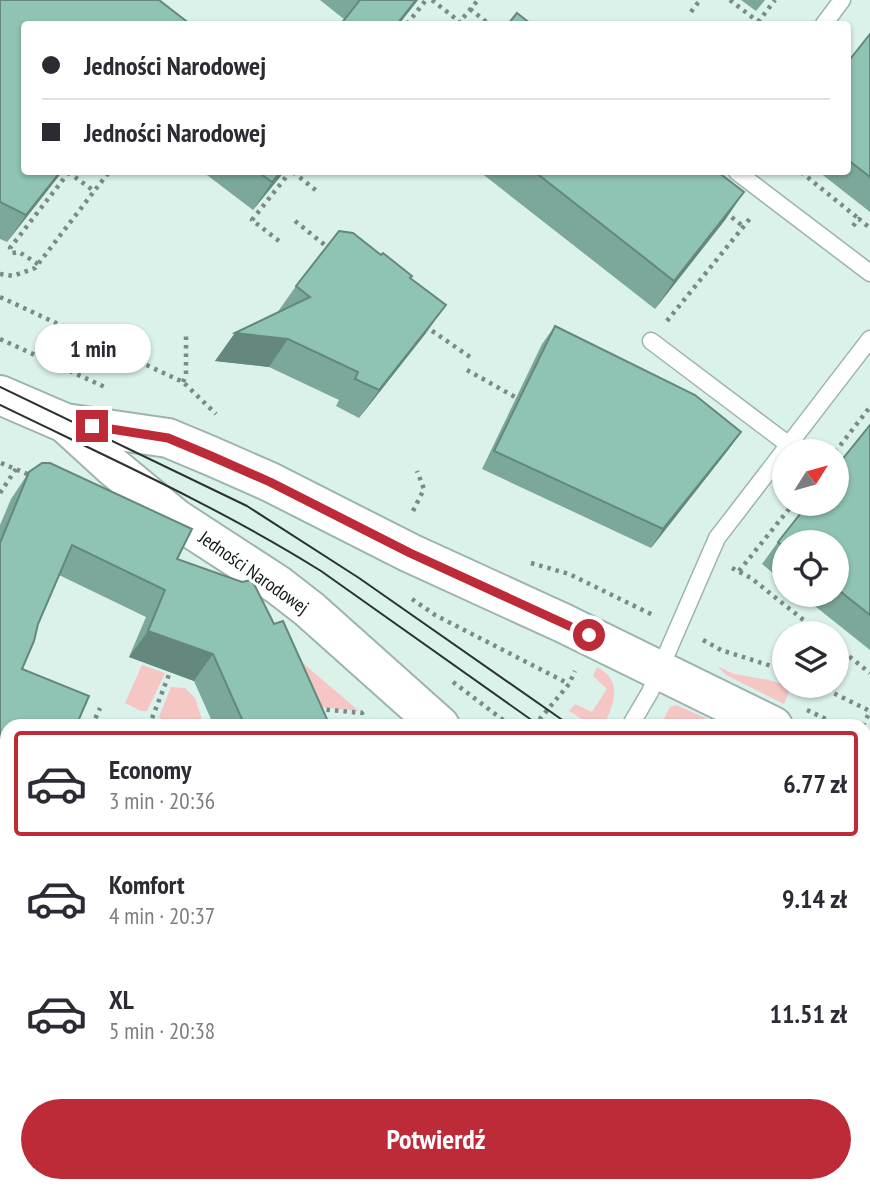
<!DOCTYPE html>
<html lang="pl">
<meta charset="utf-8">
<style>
:root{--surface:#fff;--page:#f2f2f3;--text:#2b2b33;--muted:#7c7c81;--line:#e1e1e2;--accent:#bc2b37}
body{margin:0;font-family:"PT Sans Narrow",sans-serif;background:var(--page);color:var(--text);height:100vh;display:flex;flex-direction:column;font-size:26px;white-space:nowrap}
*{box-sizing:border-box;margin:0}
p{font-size:23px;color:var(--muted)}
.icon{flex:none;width:38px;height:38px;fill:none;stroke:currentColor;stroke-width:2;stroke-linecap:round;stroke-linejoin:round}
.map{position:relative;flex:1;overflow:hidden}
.panel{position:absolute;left:0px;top:719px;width:872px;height:474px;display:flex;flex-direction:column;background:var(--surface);border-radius:21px 21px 0 0;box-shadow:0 2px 5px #0004}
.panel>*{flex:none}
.hud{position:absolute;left:21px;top:21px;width:830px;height:154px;border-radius:7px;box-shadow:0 2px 5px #0004;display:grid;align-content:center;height:154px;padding:0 21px;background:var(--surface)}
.needle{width:46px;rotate:53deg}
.controls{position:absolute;left:772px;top:439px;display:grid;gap:14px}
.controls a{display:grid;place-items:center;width:77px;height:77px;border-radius:50%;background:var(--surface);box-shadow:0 2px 5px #0004;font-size:35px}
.end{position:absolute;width:32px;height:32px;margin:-16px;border:9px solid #bc2b37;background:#fff;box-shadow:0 0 0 4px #fff}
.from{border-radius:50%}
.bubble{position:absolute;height:49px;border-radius:24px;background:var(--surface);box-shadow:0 2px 5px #0004;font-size:23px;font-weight:800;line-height:49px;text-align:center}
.hud b{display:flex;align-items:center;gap:24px;height:66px;font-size:26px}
.hud b+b{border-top:2px solid var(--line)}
.hud i{width:18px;height:18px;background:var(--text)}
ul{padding:12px 0 0;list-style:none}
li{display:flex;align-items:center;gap:21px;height:105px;margin:0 14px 10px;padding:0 7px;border:4px solid transparent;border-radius:7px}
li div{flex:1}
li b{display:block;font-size:26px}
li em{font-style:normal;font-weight:800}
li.active{border-color:var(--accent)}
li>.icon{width:63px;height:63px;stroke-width:1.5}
.action{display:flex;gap:14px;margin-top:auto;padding:14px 21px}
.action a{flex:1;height:80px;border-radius:42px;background:var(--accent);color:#fff;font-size:28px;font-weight:800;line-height:80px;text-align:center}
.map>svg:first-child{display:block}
</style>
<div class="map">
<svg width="870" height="1192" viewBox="0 0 870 1192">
<rect width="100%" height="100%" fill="#daf2ea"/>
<!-- green -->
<g fill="#f5c6c4">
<polygon points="298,659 359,711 319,707"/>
<polygon points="142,665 165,673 147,711 141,711 125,703"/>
<polygon points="717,666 734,674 769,680 791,687 784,704 726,675"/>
<path d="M597 667C624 681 614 705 603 726H593L569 711 575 704 592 712 607 689 593 676Z"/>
<polygon points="171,687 185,688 195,698 204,726 168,726 159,717"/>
<polygon points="676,705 717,723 723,726 660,726 670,707"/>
<polygon points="230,1186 547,1186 547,1187 546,1192 217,1192"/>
</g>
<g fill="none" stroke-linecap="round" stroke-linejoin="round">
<defs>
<g id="service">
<polyline points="824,24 842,0"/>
<polyline points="737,172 870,273"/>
<polyline points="651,341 789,445"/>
<polyline points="630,726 650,692 717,538 870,339"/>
</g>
<polyline id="minor" points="696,1192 697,1186"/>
<g id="tertiary">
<polyline points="0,395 65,423 168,438 211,456 270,482 410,553 563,623 773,726"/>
<polyline points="65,423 112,466 175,518 278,585 309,609 440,726"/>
<polyline points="864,775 870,778"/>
</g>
<g id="secondary">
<polyline points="864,803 870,805"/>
<polyline points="864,980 870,982"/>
<polyline points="0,1170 7,1161"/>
<polyline points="40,1192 50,1186"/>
</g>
</defs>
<!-- service casing -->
<use href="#service" stroke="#9db4ac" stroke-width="19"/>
<!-- minor casing -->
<use href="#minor" stroke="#9db4ac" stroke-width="35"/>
<!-- tertiary casing -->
<use href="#tertiary" stroke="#9db4ac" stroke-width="42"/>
<!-- secondary casing -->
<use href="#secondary" stroke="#9db4ac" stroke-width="42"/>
<!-- path -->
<g stroke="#7a8a85" stroke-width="4.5" stroke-dasharray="3.5 5" stroke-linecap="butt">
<polyline points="432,0 460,22"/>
<polyline points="730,0 761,24"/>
<polyline points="470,9 489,24"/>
<polyline points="691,12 700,0"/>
<polyline points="758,22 775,0"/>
<polyline points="407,24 426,0"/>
<polyline points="458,24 478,0"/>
<polyline points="68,172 94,191"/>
<polyline points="293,172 318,192"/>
<polyline points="801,172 859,219"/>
<polyline points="725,212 744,227"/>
<polyline points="295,221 331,250"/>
<polyline points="853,226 859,219 870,228"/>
<polyline points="279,241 252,220 290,172"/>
<polyline points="38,264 19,252 12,253 10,248 69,172"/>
<polyline points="0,274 13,276 35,268 109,172"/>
<polyline points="0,297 183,382 216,414"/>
<polyline points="667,321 752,216"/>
<polyline points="425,326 473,359"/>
<polyline points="0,339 107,388"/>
<polyline points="56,366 73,331"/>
<polyline points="467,370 515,397"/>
<polyline points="183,382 186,375 186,334"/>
<polyline points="835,452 870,407"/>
<polyline points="1,463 32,476"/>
<polyline points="0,493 16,469"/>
<polyline points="413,511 424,489 417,471"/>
<polyline points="531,563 569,574 655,616"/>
<polyline points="732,568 751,578 821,634"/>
<polyline points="739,571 793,504"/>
<polyline points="412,599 435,615 569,684"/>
<polyline points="703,640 721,650 784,670"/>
<polyline points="836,646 870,673"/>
<polyline points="453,682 511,726"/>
<polyline points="819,686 870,711"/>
<polyline points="318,709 362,713 367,709"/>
<polyline points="807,710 841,726"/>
<polyline points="92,726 100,708"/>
<polyline points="149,726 170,672"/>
<polyline points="534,726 569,684 575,671"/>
<polyline points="863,726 870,711"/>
<polyline points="0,994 7,998"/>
<polyline points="864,1075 870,1076"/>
<polyline points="0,1103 7,1100"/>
<polyline points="186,1192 196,1186"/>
<polyline points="434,1192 438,1186"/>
</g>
<!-- service -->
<use href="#service" stroke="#fff" stroke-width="16"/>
<!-- minor -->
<use href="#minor" stroke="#fff" stroke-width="32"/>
<!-- tertiary -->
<use href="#tertiary" stroke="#fff" stroke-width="38"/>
<!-- secondary -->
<use href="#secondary" stroke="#fff" stroke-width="38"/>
<!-- tram -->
<g stroke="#2a3331" stroke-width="2">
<polyline points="0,387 247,506 359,578 571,726"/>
<path d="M0 405C109 458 219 507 321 571L540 726"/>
<polyline points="864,899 870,902"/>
<polyline points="864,935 870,938"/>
</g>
</g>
<!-- wall -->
<g fill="#7ba89a">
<polygon points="0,0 24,24 62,172 7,242 0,239"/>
<polygon points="320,0 418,0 399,24 341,24 345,20"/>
<polygon points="741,0 765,0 756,11"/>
<polygon points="870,34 870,212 819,172 847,172 847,63"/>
<polygon points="203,172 284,172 253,210"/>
<polygon points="480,172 718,172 744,192 725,220 655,309"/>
<polygon points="381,255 410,278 426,333 359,418 336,406 339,400 269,367 215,361 235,333 277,313 296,286"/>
<polygon points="555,326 741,432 728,450 651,548 482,469 542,344"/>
<polygon points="870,425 870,650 801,595 836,595 836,542 784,542 784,582 762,564 778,542"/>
<polygon points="29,472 177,559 274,624 327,719 323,726 214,726 194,681 129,657 146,617 59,575 38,624 22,669 7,726 7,963 0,963 0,525 11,499"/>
<polygon points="617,1186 673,1187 672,1192 613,1192"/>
</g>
<!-- shaded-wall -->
<g fill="#64887d">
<polygon points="416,0 418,0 399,24 397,24"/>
<polygon points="60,172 62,172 7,242 26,215"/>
<polygon points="281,172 284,172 253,210 272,182"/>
<polygon points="744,192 725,220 655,309 674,281"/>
<polygon points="446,305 426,333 359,418 379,390"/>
<polygon points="235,333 288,339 269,367 215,361"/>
<polygon points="741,432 728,450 651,548 663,529"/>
<polygon points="148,631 213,654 194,681 129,657"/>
<rect x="0" y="937" width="7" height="26"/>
</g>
<!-- building -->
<g fill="#8fc3b3" stroke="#64887d" stroke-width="2">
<polygon points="0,0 159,0 190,24 24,24 24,172 60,172 26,215 0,202"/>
<polygon points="360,0 416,0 397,24 341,24"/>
<polygon points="517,13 531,24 508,24"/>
<polygon points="870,34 870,177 847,159 847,63"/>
<polygon points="258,172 281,172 272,182"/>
<polygon points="535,172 718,172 744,192 674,281"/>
<polygon points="339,231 353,233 381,255 383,253 412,276 410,278 446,305 379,390 355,379 358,372 288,339 235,333 310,297 296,286"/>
<polygon points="555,326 695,395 741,432 663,529 494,451"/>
<polygon points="870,425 870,615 836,588 836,542 784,542 784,547 778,542 808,504 836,504 836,467"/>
<polygon points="42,463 50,463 192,529 177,559 242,582 252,580 274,624 283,621 327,719 319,724 320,726 245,726 213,654 148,631 165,590 72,545 38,624 34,641 22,669 89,696 76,726 7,726 7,937 0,937 0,543 29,472"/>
<polygon points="620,1186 671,1186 673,1187 672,1192 619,1192"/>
</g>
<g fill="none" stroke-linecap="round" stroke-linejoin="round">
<!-- route -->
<polyline stroke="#bc2b37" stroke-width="9" points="92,426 168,438 211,456 270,482 410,553 589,635"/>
</g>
<g text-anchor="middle" stroke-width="6" stroke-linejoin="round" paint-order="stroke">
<!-- street labels -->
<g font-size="19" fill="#121a18" stroke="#fff">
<text transform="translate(254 572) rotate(35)" y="7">Jedności Narodowej</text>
</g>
</g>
</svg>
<div class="controls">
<a><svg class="needle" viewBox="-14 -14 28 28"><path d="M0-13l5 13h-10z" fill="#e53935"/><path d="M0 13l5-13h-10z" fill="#7c7c81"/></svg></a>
<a><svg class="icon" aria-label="locate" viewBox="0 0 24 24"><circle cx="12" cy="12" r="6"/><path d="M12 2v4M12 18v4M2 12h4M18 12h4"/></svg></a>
<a><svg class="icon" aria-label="layers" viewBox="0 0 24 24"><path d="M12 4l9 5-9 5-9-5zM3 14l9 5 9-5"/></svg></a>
</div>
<i class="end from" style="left:589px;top:635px"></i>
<i class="end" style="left:92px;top:426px"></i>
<div class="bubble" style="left:35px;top:324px;width:116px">1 min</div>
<div class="hud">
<b><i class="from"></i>Jedności Narodowej</b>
<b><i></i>Jedności Narodowej</b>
</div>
<section class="panel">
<ul>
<li class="active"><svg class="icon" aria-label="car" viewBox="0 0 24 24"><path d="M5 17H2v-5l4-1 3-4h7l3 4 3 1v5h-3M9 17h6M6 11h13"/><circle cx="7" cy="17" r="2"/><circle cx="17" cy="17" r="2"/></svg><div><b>Economy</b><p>3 min · 20:36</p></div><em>6.77 zł</em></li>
<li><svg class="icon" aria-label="car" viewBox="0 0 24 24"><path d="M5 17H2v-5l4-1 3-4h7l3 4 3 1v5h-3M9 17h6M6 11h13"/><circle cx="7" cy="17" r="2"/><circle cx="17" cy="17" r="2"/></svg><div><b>Komfort</b><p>4 min · 20:37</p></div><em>9.14 zł</em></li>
<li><svg class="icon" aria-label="car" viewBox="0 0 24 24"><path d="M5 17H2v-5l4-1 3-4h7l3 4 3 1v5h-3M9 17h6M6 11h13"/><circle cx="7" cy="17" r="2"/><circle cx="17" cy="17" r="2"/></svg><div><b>XL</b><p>5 min · 20:38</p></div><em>11.51 zł</em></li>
</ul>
<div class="action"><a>Potwierdź</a></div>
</section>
</div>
